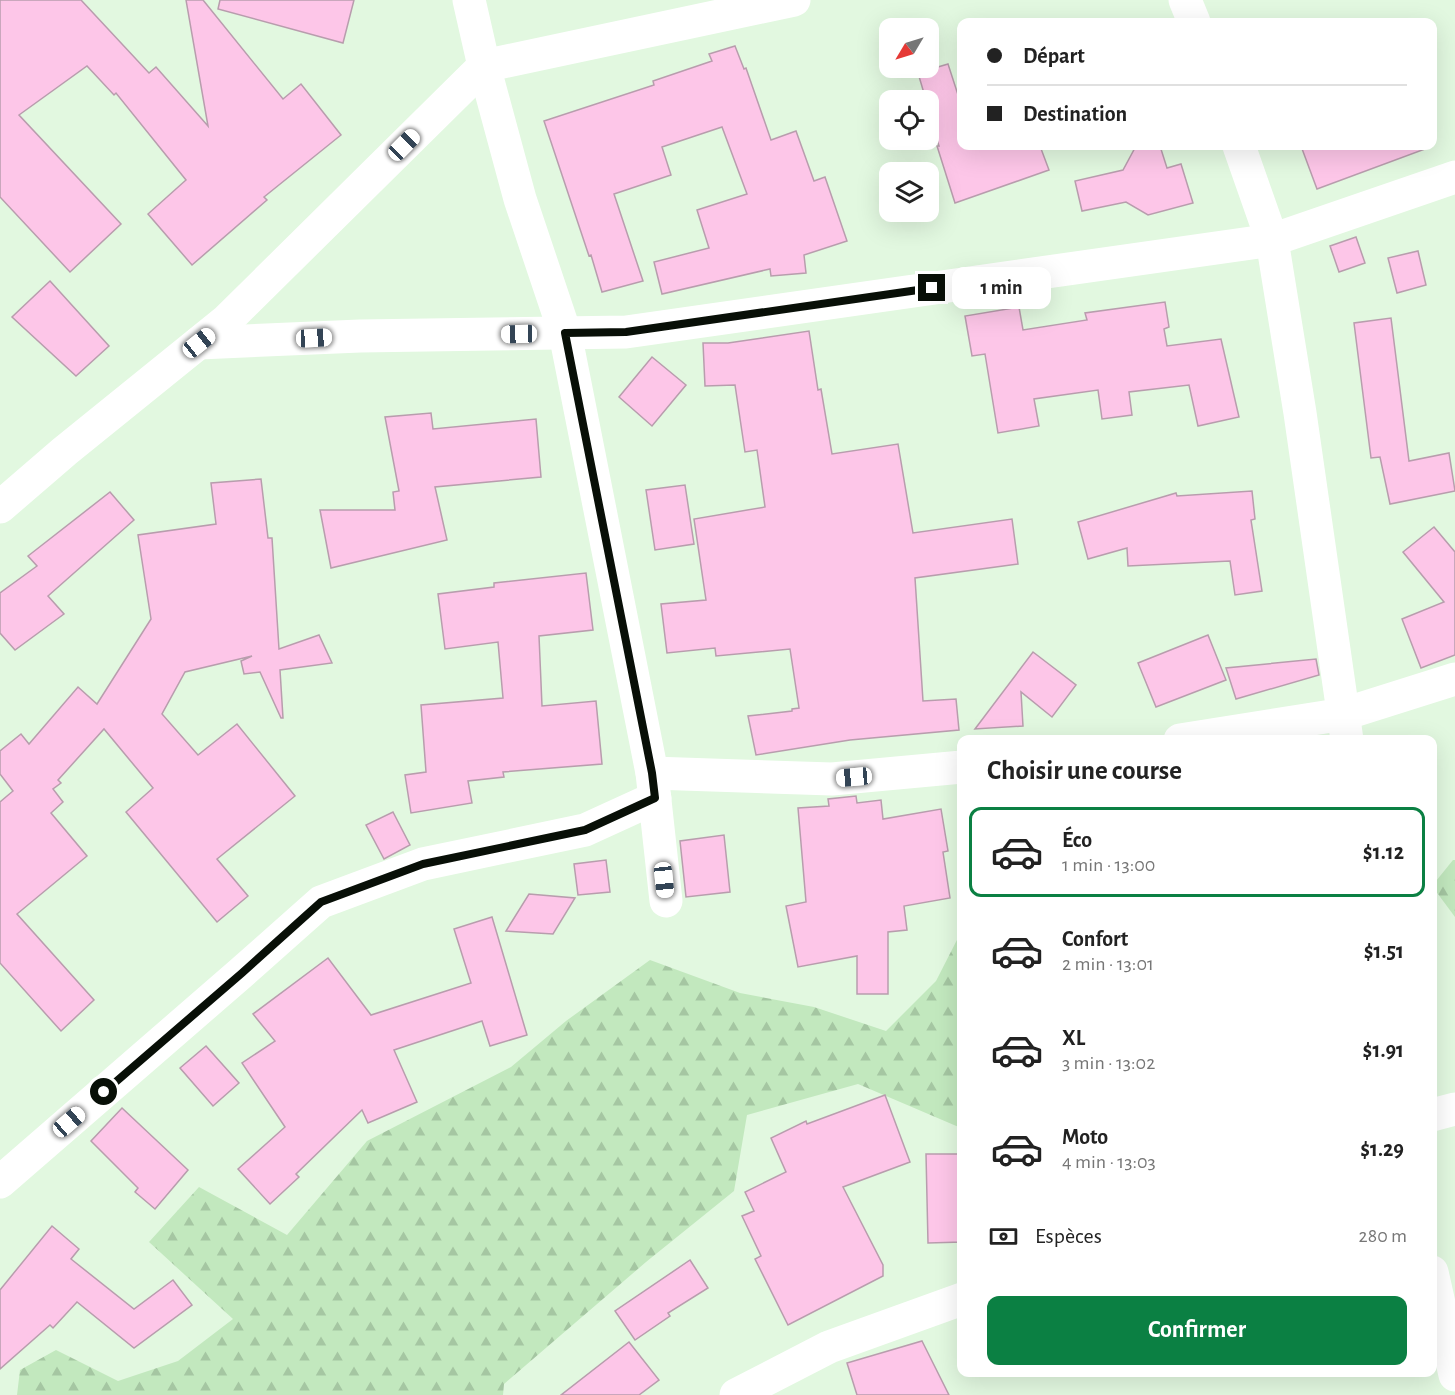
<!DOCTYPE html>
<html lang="fr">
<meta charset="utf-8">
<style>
:root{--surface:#fff;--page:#f6f6f6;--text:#222;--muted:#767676;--line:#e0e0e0;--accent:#0b8043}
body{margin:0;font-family:"Alegreya Sans",sans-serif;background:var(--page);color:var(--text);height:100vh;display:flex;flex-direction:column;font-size:22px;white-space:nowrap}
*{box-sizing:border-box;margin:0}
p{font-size:20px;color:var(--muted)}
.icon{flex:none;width:33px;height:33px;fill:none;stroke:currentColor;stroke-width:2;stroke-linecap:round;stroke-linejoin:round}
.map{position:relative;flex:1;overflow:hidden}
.sheet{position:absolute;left:957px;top:735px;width:480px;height:642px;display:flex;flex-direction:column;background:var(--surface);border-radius:12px;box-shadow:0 6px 24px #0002}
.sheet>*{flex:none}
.top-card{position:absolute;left:957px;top:18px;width:480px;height:132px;border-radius:12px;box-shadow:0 6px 24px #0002;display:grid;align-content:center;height:132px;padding:0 30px;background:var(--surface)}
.needle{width:39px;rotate:232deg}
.controls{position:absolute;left:879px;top:18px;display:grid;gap:12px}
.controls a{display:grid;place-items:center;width:60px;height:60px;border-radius:12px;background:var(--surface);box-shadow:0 6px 24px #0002;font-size:30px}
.end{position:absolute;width:27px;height:27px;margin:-14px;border:8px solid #080f07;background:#fff;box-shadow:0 0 0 3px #fff}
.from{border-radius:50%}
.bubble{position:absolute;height:42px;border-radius:12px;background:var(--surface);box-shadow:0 6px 24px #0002;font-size:20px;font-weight:700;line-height:42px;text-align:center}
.car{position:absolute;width:18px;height:36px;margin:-18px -9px;border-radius:8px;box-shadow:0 0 4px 2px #0007;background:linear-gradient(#fff 24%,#345 0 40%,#fff 0 76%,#345 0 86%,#fff 0)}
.top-card b{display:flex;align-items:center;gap:21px;height:57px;font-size:22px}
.top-card b+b{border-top:2px solid var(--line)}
.top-card i{width:15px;height:15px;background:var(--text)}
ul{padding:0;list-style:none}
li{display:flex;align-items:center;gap:18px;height:90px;margin:0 12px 9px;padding:0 18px;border:3px solid transparent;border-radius:12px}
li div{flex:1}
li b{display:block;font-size:22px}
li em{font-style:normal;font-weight:700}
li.on{border-color:var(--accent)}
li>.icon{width:54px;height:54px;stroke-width:1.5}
h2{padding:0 30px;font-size:27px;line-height:72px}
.pay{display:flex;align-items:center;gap:15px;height:66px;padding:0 30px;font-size:22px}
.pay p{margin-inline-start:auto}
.primary-button{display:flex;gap:12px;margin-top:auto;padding:12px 30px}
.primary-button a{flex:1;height:69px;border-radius:12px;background:var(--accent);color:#fff;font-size:24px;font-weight:700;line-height:69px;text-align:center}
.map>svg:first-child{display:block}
</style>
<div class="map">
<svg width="1455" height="1395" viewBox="0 0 1455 1395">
<defs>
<pattern id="forest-firs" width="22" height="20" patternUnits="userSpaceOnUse" patternTransform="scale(1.5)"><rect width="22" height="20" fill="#c2e8be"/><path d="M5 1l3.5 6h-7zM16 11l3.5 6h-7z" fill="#a5c6a2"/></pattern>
</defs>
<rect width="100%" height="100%" fill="#e2f8e0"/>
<!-- forest -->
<g fill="url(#forest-firs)">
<polygon points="1453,860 1455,860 1455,917 1432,886"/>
<polygon points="961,932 961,1128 858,1084 747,1115 734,1191 646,1262 504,1384 503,1395 17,1395 20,1370 56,1350 118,1381 178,1361 233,1319 149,1242 199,1187 287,1235 367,1141 511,1067 566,1021 650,960 740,993 814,1007 886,1031 936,981"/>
</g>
<!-- building -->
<g fill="#fdc6e8" stroke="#b89dad" stroke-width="1.5">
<polygon points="0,0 81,0 149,73 156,67 208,126 186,0 203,0 283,99 301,84 341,135 264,197 267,200 192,265 148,214 186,180 116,93 114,95 87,66 19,115 121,224 70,272 0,197"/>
<polygon points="220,0 354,0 343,43 218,9"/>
<polygon points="735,46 744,69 746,68 771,140 796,131 814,181 825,177 847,241 804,255 806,273 771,276 770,269 662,294 654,262 709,248 697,210 747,194 722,127 662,147 671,175 614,194 643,281 602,292 591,255 589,256 544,121 654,85 653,81 712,61 709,54"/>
<polygon points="948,64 962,107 962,146 1040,146 1049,170 955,203 937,146 939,146 928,111 928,100 926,100 918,73"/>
<polygon points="1136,146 1160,146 1167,168 1181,164 1193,203 1148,215 1126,202 1082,211 1075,181 1123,170"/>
<polygon points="1301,146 1425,146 1425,149 1317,189"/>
<polygon points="1356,237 1365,263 1339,272 1330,246"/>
<polygon points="1418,251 1426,285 1397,293 1388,258"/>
<polygon points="50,281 109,346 76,376 12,317"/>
<polygon points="1165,302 1169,327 1164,329 1167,346 1221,339 1239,417 1198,426 1189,385 1129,392 1132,415 1102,419 1098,390 1034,399 1039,426 998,433 985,354 972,356 965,316 1019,307 1023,330 1087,320 1085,313"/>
<polygon points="1391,318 1409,461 1449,453 1455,491 1390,504 1380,457 1371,458 1354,323"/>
<polygon points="809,331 818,390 821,389 832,454 898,444 913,533 1012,519 1018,564 915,578 923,701 956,699 959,730 850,740 756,755 748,716 792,711 792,709 799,708 790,649 716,656 715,648 667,653 661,604 706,600 694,519 765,507 757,450 745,452 735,385 705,386 703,343 728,343"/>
<polygon points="652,357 686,385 652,426 619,397"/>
<polygon points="431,413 433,429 536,419 541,477 435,487 447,540 331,568 320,510 395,510 393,492 399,491 385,417"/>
<polygon points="261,479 268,538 272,538 279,649 319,635 332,663 280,670 283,718 281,718 260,672 244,674 241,661 252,656 185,672 162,714 198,755 237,724 295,796 217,859 248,896 217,922 126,812 153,788 104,729 58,780 61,783 53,789 63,802 51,813 87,856 17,914 94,1000 61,1031 0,963 0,802 13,791 0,774 0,751 21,734 29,744 78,687 97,704 151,619 138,535 216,524 211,483"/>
<polygon points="685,485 694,544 655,550 646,490"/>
<polygon points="1252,491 1255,519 1251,520 1262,591 1235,595 1230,561 1128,566 1127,548 1088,559 1078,522 1176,493 1177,496"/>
<polygon points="110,492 134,520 48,596 64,614 15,650 0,633 0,593 37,566 28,556"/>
<polygon points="1434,527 1455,552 1455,655 1421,668 1402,619 1444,602 1403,552"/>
<polygon points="586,573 593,630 539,636 542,706 596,701 602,764 503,772 504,777 468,781 472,803 411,813 405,775 426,772 421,705 503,698 498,642 445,649 438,594 494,587 494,583"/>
<polygon points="1208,635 1226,680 1156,707 1138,663"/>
<polygon points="1033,652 1076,685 1052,717 1021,692 1023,726 975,729"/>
<polygon points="1316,659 1319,675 1236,699 1226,668"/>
<polygon points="856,796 857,803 881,800 883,819 941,809 948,851 943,852 950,898 904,906 907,930 888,932 888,994 857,994 857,956 798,967 786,906 806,902 798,808 829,806 828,799"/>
<polygon points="393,812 410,845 384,859 366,825"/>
<polygon points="724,835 730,892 686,897 680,841"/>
<polygon points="606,860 610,892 578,895 574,864"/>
<polygon points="529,894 575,898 553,934 506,931"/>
<polygon points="492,917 527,1035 490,1046 482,1021 394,1050 417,1102 368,1123 362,1110 296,1174 299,1177 270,1204 238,1169 285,1127 242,1063 275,1041 253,1014 328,958 371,1015 471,983 454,929"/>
<polygon points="206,1046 239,1083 213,1106 180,1068"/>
<polygon points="885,1095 910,1162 843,1187 883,1265 883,1276 788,1325 755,1259 761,1256 742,1216 754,1211 745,1192 786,1172 771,1138 806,1121 807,1124"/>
<polygon points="122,1108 188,1170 155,1209 135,1192 138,1188 91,1141"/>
<polygon points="926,1154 962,1154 962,1242 928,1243"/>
<polygon points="52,1226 79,1249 71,1259 134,1309 173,1280 192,1305 134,1348 77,1302 53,1328 50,1325 0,1369 0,1290"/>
<polygon points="690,1260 708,1288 668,1313 670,1316 635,1340 615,1311"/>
<polygon points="922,1341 949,1395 857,1395 847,1363"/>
<polygon points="629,1342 659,1380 639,1395 561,1395"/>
</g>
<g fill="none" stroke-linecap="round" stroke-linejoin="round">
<!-- minor -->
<g stroke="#fff" stroke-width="33">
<polyline points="469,0 484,66 520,199 565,333 652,773 666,901"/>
<polyline points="199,343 360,336 626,332 1272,240 1455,177"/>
<polyline points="0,507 65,451 227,320 484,66 794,0"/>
<polyline points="1180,740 1344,714 1455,679"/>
<polyline points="652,773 832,779 962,767"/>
<polyline points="1432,1115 1455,1109"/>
<polyline points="0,1182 241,973 321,902 423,864 585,830 655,798"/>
<polyline points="736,1395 829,1347 962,1299"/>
</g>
<!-- tertiary -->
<g stroke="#fff" stroke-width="33">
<polyline points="1185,0 1194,22"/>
<polyline points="1239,146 1272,240 1300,413 1347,740"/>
<polyline points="1432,1272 1455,1375"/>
</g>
</g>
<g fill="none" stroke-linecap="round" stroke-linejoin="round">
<!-- route -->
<polyline stroke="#080f07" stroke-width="8" points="104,1092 242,973 321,902 423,864 585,830 655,798 652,773 565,333 626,332 932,288"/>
</g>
</svg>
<div class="controls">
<a><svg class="needle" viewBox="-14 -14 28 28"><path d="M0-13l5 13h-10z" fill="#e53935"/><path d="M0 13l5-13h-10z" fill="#767676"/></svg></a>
<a><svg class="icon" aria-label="locate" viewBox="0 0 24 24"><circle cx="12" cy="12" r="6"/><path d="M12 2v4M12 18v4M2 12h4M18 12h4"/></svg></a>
<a><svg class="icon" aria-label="layers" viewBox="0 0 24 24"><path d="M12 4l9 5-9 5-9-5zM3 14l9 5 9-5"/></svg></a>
</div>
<i class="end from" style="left:104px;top:1092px"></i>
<i class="end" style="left:932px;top:288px"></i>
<div class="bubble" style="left:952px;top:267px;width:99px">1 min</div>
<i class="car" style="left:404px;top:145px;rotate:45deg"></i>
<i class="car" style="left:519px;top:334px;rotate:269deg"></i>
<i class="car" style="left:314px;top:338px;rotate:87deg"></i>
<i class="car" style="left:199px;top:343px;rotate:51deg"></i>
<i class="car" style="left:854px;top:777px;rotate:265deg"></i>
<i class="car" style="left:664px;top:880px;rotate:174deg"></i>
<i class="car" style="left:69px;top:1122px;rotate:49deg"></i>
<div class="top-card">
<b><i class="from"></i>Départ</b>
<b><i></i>Destination</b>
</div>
<section class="sheet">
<h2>Choisir une course</h2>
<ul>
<li class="on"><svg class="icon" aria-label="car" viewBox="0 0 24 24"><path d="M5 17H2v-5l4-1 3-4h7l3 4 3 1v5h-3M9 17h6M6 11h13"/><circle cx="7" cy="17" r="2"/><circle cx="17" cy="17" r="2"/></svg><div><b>Éco</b><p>1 min · 13:00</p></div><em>$1.12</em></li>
<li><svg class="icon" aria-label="car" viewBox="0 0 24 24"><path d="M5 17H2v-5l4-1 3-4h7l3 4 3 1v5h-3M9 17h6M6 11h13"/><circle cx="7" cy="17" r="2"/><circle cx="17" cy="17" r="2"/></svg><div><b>Confort</b><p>2 min · 13:01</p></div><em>$1.51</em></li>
<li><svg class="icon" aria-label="car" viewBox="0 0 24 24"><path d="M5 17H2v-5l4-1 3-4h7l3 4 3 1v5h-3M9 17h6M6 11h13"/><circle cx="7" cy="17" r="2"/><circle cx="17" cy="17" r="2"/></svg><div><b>XL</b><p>3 min · 13:02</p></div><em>$1.91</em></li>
<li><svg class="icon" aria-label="car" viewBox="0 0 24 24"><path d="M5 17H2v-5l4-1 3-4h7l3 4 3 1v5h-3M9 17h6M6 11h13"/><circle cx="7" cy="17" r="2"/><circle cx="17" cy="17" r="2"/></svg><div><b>Moto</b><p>4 min · 13:03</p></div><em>$1.29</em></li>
</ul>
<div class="pay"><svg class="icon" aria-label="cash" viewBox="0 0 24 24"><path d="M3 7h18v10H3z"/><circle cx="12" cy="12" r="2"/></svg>Espèces<p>280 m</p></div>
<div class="primary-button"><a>Confirmer</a></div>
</section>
</div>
